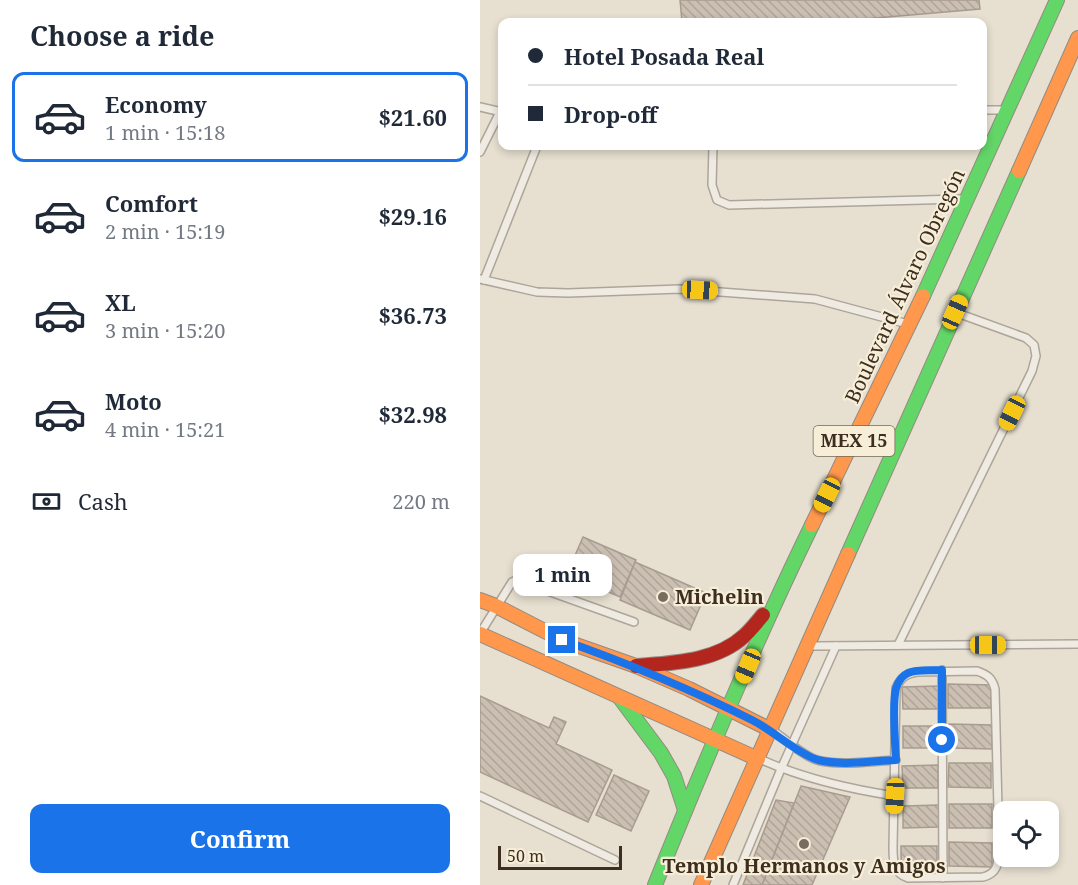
<!DOCTYPE html>
<meta charset="utf-8">
<style>
:root{--surface:#fff;--page:#f2f2f3;--text:#1f2937;--muted:#747a83;--line:#e0e1e3;--accent:#1a73e8}
body{margin:0;font-family:"Noto Serif",serif;background:var(--page);color:var(--text);height:100vh;display:flex;flex-direction:column;font-size:22px;white-space:nowrap}
*{box-sizing:border-box;margin:0}
p{font-size:20px;color:var(--muted)}
.icon{flex:none;width:33px;height:33px;fill:none;stroke:currentColor;stroke-width:2;stroke-linecap:round;stroke-linejoin:round}
.map{position:relative;flex:1;overflow:hidden}
.sheet{display:flex;flex-direction:column;background:var(--surface);width:480px}
.sheet>*{flex:none}
.guide{position:absolute;left:18px;top:18px;width:489px;height:132px;border-radius:12px;box-shadow:0 3px 9px #0003;display:grid;align-content:center;height:132px;padding:0 30px;background:var(--surface)}
.tools{position:absolute;left:513px;top:801px;display:grid;gap:12px}
.tools a{display:grid;place-items:center;width:66px;height:66px;border-radius:12px;background:var(--surface);box-shadow:0 3px 9px #0003;font-size:30px}
.scale{position:absolute;left:18px;bottom:15px;width:124px;box-sizing:border-box;padding-left:6px;border:3px solid #3d2e20;border-top:0;font-size:16px;line-height:21px;white-space:nowrap;color:#3d2e20;-webkit-text-stroke:4px #f7eed8;paint-order:stroke}
.end{position:absolute;width:27px;height:27px;margin:-14px;border:8px solid #1a73e8;background:#fff;box-shadow:0 0 0 3px #fff}
.from{border-radius:50%}
.bubble{position:absolute;height:42px;border-radius:12px;background:var(--surface);box-shadow:0 3px 9px #0003;font-size:20px;font-weight:700;line-height:42px;text-align:center}
.car{position:absolute;width:18px;height:36px;margin:-18px -9px;border-radius:8px;box-shadow:0 0 4px 2px #0007;background:linear-gradient(#f5c518 24%,#345 0 40%,#f5c518 0 76%,#345 0 86%,#f5c518 0)}
.guide b{display:flex;align-items:center;gap:21px;height:57px;font-size:22px}
.guide b+b{border-top:2px solid var(--line)}
.guide i{width:15px;height:15px;background:var(--text)}
ul{padding:0;list-style:none}
li{display:flex;align-items:center;gap:18px;height:90px;margin:0 12px 9px;padding:0 18px;border:3px solid transparent;border-radius:12px}
li div{flex:1}
li b{display:block;font-size:22px}
li em{font-style:normal;font-weight:700}
li.selected{border-color:var(--accent)}
li>.icon{width:54px;height:54px;stroke-width:1.5}
h2{padding:0 30px;font-size:27px;line-height:72px}
.pay{display:flex;align-items:center;gap:15px;height:66px;padding:0 30px;font-size:22px}
.pay p{margin-inline-start:auto}
.primary-button{display:flex;gap:12px;margin-top:auto;padding:12px 30px}
.primary-button a{flex:1;height:69px;border-radius:12px;background:var(--accent);color:#fff;font-size:24px;font-weight:700;line-height:69px;text-align:center}
main{display:flex;flex:1;min-height:0}
.map>svg:first-child{display:block}
</style>
<main>
<section class="sheet">
<h2>Choose a ride</h2>
<ul>
<li class="selected"><svg class="icon" aria-label="car" viewBox="0 0 24 24"><path d="M5 17H2v-5l4-1 3-4h7l3 4 3 1v5h-3M9 17h6M6 11h13"/><circle cx="7" cy="17" r="2"/><circle cx="17" cy="17" r="2"/></svg><div><b>Economy</b><p>1 min · 15:18</p></div><em>$21.60</em></li>
<li><svg class="icon" aria-label="car" viewBox="0 0 24 24"><path d="M5 17H2v-5l4-1 3-4h7l3 4 3 1v5h-3M9 17h6M6 11h13"/><circle cx="7" cy="17" r="2"/><circle cx="17" cy="17" r="2"/></svg><div><b>Comfort</b><p>2 min · 15:19</p></div><em>$29.16</em></li>
<li><svg class="icon" aria-label="car" viewBox="0 0 24 24"><path d="M5 17H2v-5l4-1 3-4h7l3 4 3 1v5h-3M9 17h6M6 11h13"/><circle cx="7" cy="17" r="2"/><circle cx="17" cy="17" r="2"/></svg><div><b>XL</b><p>3 min · 15:20</p></div><em>$36.73</em></li>
<li><svg class="icon" aria-label="car" viewBox="0 0 24 24"><path d="M5 17H2v-5l4-1 3-4h7l3 4 3 1v5h-3M9 17h6M6 11h13"/><circle cx="7" cy="17" r="2"/><circle cx="17" cy="17" r="2"/></svg><div><b>Moto</b><p>4 min · 15:21</p></div><em>$32.98</em></li>
</ul>
<div class="pay"><svg class="icon" aria-label="cash" viewBox="0 0 24 24"><path d="M3 7h18v10H3z"/><circle cx="12" cy="12" r="2"/></svg>Cash<p>220 m</p></div>
<div class="primary-button"><a>Confirm</a></div>
</section>
<div class="map">
<svg width="598" height="885" viewBox="0 0 598 885">
<defs>
<pattern id="building-back-hatch" width="6" height="6" patternUnits="userSpaceOnUse" patternTransform="scale(1.5)"><rect width="6" height="6" fill="#cbbfb2"/><path d="M-1 5l2 2M0 0l6 6M5-1l2 2" fill="none" stroke="#afa499"/></pattern>
</defs>
<rect width="100%" height="100%" fill="#e7e0d1"/>
<!-- building -->
<g fill="url(#building-back-hatch)" stroke="#a89c90" stroke-width="1.5">
<polygon points="200,0 499,0 500,9 349,22 202,22"/>
<polygon points="103,537 156,560 140,597 87,574"/>
<polygon points="155,562 226,593 210,630 140,600"/>
<polygon points="468,684 511,685 511,708 468,708"/>
<polygon points="458,686 458,709 423,709 422,687"/>
<polygon points="0,696 69,728 74,717 86,722 76,744 132,770 108,822 0,772"/>
<polygon points="469,724 512,725 512,749 469,748"/>
<rect x="423" y="726" width="36" height="22"/>
<polygon points="469,763 511,763 511,788 468,787"/>
<polygon points="458,765 458,788 423,788 422,766"/>
<polygon points="134,775 169,791 151,831 116,815"/>
<polygon points="321,786 370,797 332,885 282,885"/>
<polygon points="296,800 314,803 282,885 263,885"/>
<rect x="469" y="804" width="43" height="24"/>
<polygon points="459,805 459,827 423,828 423,806"/>
<polygon points="469,842 512,843 512,867 469,866"/>
<rect x="421" y="846" width="36" height="22"/>
</g>
<g fill="none" stroke-linecap="round" stroke-linejoin="round">
<defs>
<g id="lane">
<polyline points="0,107 22,112"/>
<polyline points="502,110 521,110"/>
<polyline points="233,146 232,185 237,200 249,205 481,199"/>
<polyline points="0,152 20,112"/>
<polyline points="0,279 57,292 88,293 200,289 335,299 424,323"/>
<polyline points="4,280 57,146"/>
<polyline points="1,632 32,582 37,580 154,622"/>
<polyline points="418,645 552,371 556,356 554,345 546,338 480,314"/>
<polyline points="334,646 598,644"/>
<polyline points="462,670 463,878"/>
<path d="M497 671C508 675 512 678 515 689L519 849C518 864 518 873 503 877L428 878C413 873 413 861 413 847L416 688C421 677 426 674 437 672Z"/>
<path d="M295 732C307 741 320 753 334 759 356 767 393 761 416 760"/>
<path d="M282 760C325 779 369 789 415 796"/>
<polyline points="0,796 135,860"/>
<polyline points="253,885 301,769 356,646"/>
</g>
<g id="fast">
<polyline points="443,296 577,0"/>
<polyline points="368,554 539,171"/>
<polyline points="140,698 181,753 194,776 205,810"/>
<path d="M175 885C224 763 275 642 332 525"/>
</g>
<g id="slow">
<polyline points="539,171 598,38"/>
<polyline points="332,525 443,296"/>
<polyline points="0,600 16,606 82,640 156,666 209,689 289,729"/>
<polyline points="0,634 278,759"/>
<polyline points="221,885 368,554"/>
</g>
<path id="jam" d="M156 666C192 663 236 662 264 636 271 630 277 622 283 615"/>
</defs>
<!-- lane casing -->
<use href="#lane" stroke="#ada599" stroke-width="10"/>
<!-- fast casing -->
<use href="#fast" stroke="#928b80" stroke-width="16"/>
<!-- slow casing -->
<use href="#slow" stroke="#928b80" stroke-width="16"/>
<!-- jam casing -->
<use href="#jam" stroke="#928b80" stroke-width="16"/>
<!-- lane -->
<use href="#lane" stroke="#efebe3" stroke-width="7"/>
<!-- fast -->
<use href="#fast" stroke="#63d668" stroke-width="14"/>
<!-- slow -->
<use href="#slow" stroke="#ff974d" stroke-width="14"/>
<!-- jam -->
<use href="#jam" stroke="#b3261e" stroke-width="14"/>
</g>
<g fill="none" stroke-linecap="round" stroke-linejoin="round">
<!-- route -->
<path stroke="#1a73e8" stroke-width="8" d="M82 640C147 663 210 689 272 720 292 730 320 755 338 760 362 766 391 761 416 760 415 742 412 704 416 688 418 682 422 676 428 673 438 669 451 671 462 670V740"/>
</g>
<!-- markers -->
<g fill="#786c5e" stroke="#f7eed8" stroke-width="2">
<circle cx="183" cy="597" r="6"/>
<circle cx="324" cy="844" r="6"/>
</g>
<g text-anchor="middle" stroke-width="4.5" stroke-linejoin="round" paint-order="stroke">
<!-- shield labels -->
<rect fill="#f7eed8" stroke="#756857" stroke-width="1.5" x="333.5" y="426" width="81" height="30" rx="4.5"/>
<g font-size="18" font-weight="bold" fill="#3d2e20">
<text x="374" y="447">MEX 15</text>
</g>
<!-- street labels -->
<g font-size="20" fill="#3d2e20" stroke="#f7eed8">
<text transform="translate(425 286) rotate(-65)" y="7">Boulevard Álvaro Obregón</text>
</g>
<!-- poi labels -->
<g font-size="20" font-weight="bold" fill="#3d2e20" stroke="#f7eed8" text-anchor="start">
<text x="195" y="604">Michelin</text>
<text x="324" y="873" text-anchor="middle">Templo Hermanos y Amigos</text>
</g>
</g>
</svg>
<div class="tools">
<a><svg class="icon" aria-label="locate" viewBox="0 0 24 24"><circle cx="12" cy="12" r="6"/><path d="M12 2v4M12 18v4M2 12h4M18 12h4"/></svg></a>
</div>
<div class="scale">50 m</div>
<i class="end from" style="left:462px;top:740px"></i>
<i class="end" style="left:82px;top:640px"></i>
<div class="bubble" style="left:33px;top:554px;width:99px">1 min</div>
<i class="car" style="left:220px;top:290px;rotate:93deg"></i>
<i class="car" style="left:475px;top:312px;rotate:24deg"></i>
<i class="car" style="left:532px;top:413px;rotate:206deg"></i>
<i class="car" style="left:347px;top:495px;rotate:206deg"></i>
<i class="car" style="left:508px;top:645px;rotate:90deg"></i>
<i class="car" style="left:268px;top:666px;rotate:203deg"></i>
<i class="car" style="left:415px;top:796px;rotate:183deg"></i>
<div class="guide">
<b><i class="from"></i>Hotel Posada Real</b>
<b><i></i>Drop-off</b>
</div>
</div>
</main>
